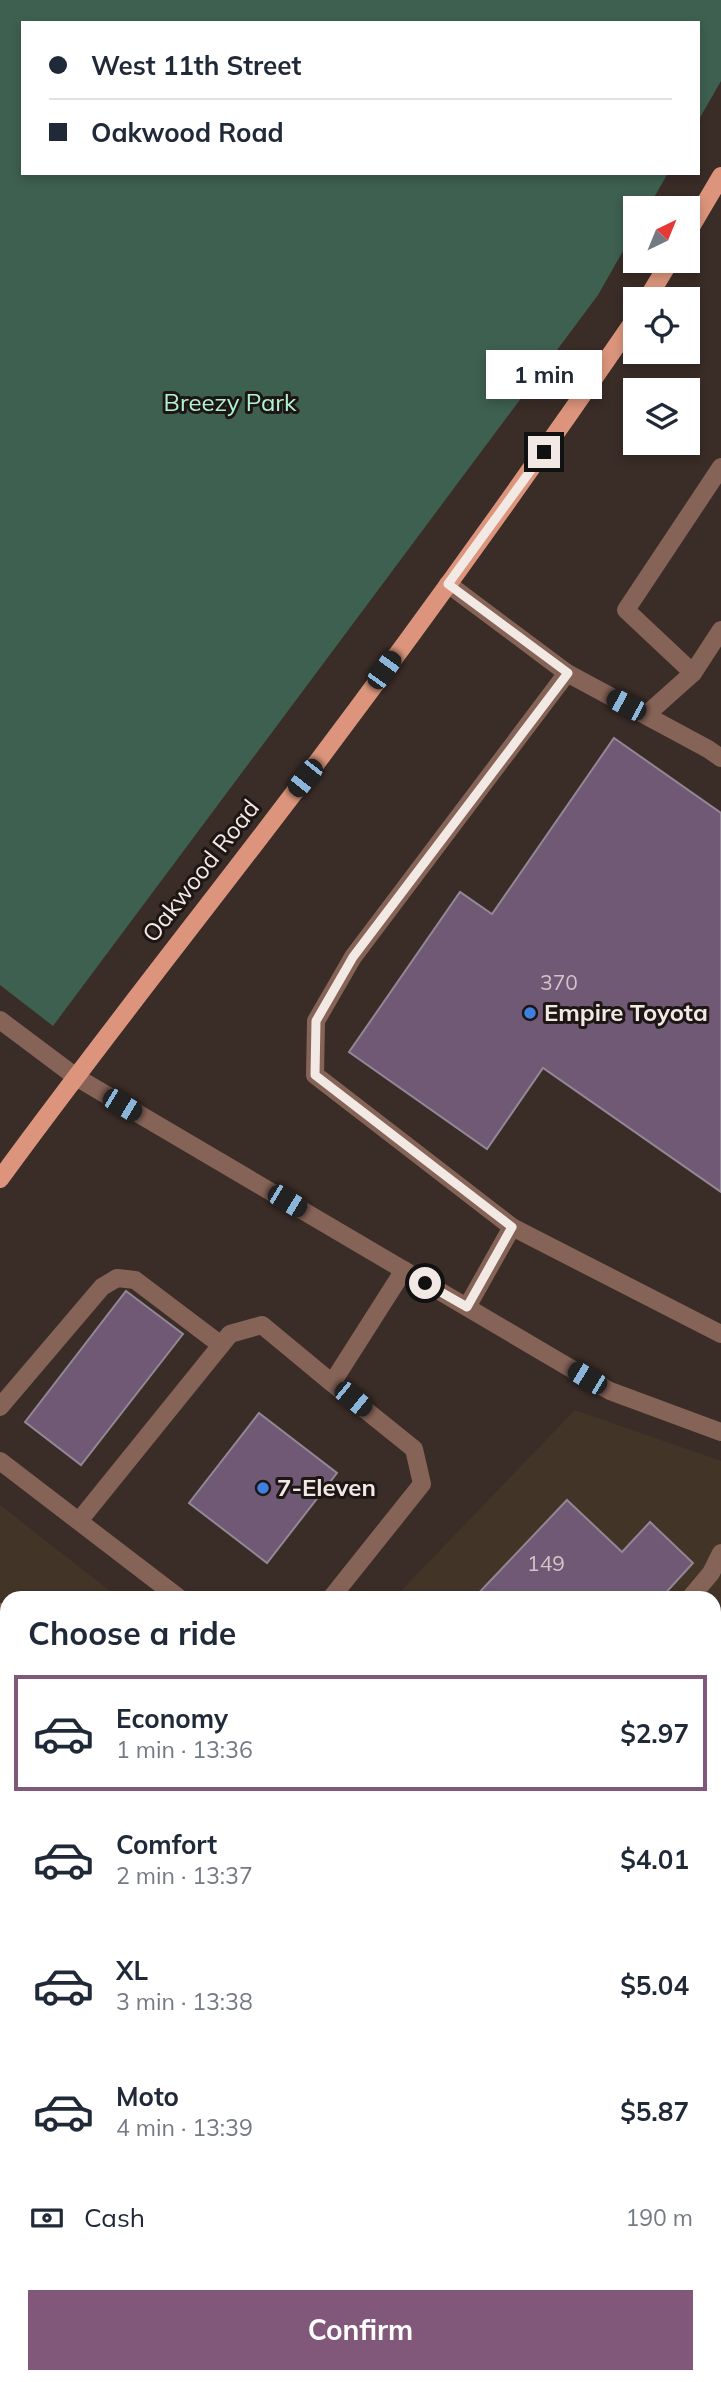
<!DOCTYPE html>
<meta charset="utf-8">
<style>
:root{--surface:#fff;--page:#f2f2f3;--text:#1f2937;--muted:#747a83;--line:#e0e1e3;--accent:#81577a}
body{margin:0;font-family:Mulish,sans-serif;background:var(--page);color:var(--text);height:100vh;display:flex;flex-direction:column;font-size:26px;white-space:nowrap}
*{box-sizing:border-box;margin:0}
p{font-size:23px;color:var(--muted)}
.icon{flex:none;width:38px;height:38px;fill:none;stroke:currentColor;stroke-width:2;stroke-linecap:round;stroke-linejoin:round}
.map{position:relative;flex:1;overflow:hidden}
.panel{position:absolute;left:0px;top:1591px;width:721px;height:793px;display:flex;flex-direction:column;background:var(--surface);border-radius:21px 21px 0 0;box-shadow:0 4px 10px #0003}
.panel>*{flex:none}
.top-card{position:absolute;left:21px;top:21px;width:679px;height:154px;border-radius:0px;box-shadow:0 4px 10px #0003;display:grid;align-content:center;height:154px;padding:0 28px;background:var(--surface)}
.needle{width:46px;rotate:43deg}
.tools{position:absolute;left:623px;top:196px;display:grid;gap:14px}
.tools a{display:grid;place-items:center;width:77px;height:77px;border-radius:0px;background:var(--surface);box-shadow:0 4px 10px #0003;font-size:35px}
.end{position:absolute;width:32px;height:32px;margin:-16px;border:9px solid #f2e9e5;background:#111;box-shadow:0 0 0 4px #111}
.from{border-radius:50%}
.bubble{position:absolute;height:49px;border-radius:0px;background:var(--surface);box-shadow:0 4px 10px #0003;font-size:23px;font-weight:700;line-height:49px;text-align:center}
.car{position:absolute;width:21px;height:42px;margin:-21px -10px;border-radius:9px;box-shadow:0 0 5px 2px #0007;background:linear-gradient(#222 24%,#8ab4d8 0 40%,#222 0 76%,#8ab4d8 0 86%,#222 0)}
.top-card b{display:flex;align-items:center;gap:24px;height:66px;font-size:26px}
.top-card b+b{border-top:2px solid var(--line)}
.top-card i{width:18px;height:18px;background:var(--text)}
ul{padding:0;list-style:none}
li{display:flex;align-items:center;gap:21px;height:116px;margin:0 14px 10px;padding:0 14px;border:4px solid transparent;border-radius:0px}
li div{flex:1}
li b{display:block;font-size:26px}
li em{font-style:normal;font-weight:700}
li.active{border-color:var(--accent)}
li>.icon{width:63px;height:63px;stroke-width:1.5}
h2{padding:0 28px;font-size:32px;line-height:84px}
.pay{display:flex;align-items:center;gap:18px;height:77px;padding:0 28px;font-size:26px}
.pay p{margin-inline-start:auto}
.button{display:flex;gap:14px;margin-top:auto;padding:14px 28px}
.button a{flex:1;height:80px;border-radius:0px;background:var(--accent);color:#fff;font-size:28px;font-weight:700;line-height:80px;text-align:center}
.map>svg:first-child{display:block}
</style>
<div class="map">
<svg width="721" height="2382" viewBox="0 0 721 2382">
<rect width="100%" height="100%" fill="#3a2c27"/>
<!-- industrial -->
<polygon fill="#423527" points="575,1410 721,1461 721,2382 0,2382 0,1505 119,1598 7,1598 7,2376 714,2376 714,1598 394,1598"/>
<!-- green -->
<polygon fill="#3e6050" points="0,0 721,0 721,81 698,121 698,23 23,23 23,173 668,173 648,208 635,208 635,230 598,295 53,1026 0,985"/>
<!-- building -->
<g fill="#705974" stroke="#928795" stroke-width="2">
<polygon points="614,738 721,813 721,1192 543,1068 487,1149 349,1052 460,892 492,914"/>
<polygon points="126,1291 183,1334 81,1465 25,1422"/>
<polygon points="259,1413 337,1473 267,1563 189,1503"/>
<polygon points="567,1500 622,1552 650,1522 693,1563 661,1598 474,1598"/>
</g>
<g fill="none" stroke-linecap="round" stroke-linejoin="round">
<!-- minor -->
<g stroke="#866357" stroke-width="18">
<polyline points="448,584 567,673"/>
<polyline points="693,673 626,610 721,467"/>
<polyline points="646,715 693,673 721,630"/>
<polyline points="0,1020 76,1077 587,1378 610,1391 721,1432"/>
<polyline points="512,1227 721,1334"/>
<polyline points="467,1307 512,1227 315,1075 316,1021 353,957 567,673 708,749 721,758"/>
<polyline points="0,1407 102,1287 117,1278 135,1280 221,1345"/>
<polyline points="0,1461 179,1598"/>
<polyline points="79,1521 230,1334 262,1325 332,1383"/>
<polyline points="331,1598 422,1484 414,1449 332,1383 404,1270"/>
<polyline points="690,1598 711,1573 721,1553"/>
<polyline points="0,1612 7,1617"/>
<polyline points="714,1734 721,1735"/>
<polyline points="714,1862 721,1862"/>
<polyline points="689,2376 697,2382"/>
<polyline points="463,2382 466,2376"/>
</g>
<!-- major -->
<g stroke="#dc957c" stroke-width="18">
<polyline points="688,232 721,176"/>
<polyline points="647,299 670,261"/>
<path d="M0 1179C99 1043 204 912 306 777 419 627 529 474 635 319"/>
</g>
<defs>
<g id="rail">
<polyline points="714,2230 721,2230"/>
<polyline points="0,2247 7,2247"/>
<polyline points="714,2257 721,2257"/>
<polyline points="0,2274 7,2274"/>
</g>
</defs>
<!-- rail casing -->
<use href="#rail" stroke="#beb4b0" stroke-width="8"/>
<!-- rail -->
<use href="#rail" stroke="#1d1614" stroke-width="5" stroke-dasharray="16" stroke-linecap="butt"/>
</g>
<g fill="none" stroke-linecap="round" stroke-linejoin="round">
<!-- route -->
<polyline stroke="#f2e9e5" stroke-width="9" points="425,1283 467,1307 512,1227 315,1075 316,1021 353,957 568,673 448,584 544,452"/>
</g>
<!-- markers -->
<g fill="#3f7fe0" stroke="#1d1614" stroke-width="2.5">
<circle cx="530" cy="1013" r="7"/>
<circle cx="263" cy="1488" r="7"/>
</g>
<g text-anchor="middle" stroke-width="6" stroke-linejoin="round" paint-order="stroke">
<!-- number labels -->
<g font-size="21" fill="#d2c5c9">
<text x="559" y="990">370</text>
<text x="546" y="1571">149</text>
</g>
<!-- park labels -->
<g font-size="24" fill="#b0f3d3" stroke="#1d1614">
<text x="230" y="411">Breezy Park</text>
</g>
<!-- street labels -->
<g font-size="24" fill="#f2e9e5" stroke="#1d1614">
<text transform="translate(201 871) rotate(-52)" y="8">Oakwood Road</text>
</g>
<!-- poi labels -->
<g font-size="24" font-weight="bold" fill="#f2e9e5" stroke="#1d1614" text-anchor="start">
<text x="544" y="1021">Empire Toyota</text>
<text x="277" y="1496">7-Eleven</text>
</g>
</g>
</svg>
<div class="tools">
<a><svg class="needle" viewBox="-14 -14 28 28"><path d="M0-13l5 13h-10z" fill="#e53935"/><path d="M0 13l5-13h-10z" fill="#747a83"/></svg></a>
<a><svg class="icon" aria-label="locate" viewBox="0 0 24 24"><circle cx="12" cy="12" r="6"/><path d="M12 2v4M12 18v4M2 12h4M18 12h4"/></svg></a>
<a><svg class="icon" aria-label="layers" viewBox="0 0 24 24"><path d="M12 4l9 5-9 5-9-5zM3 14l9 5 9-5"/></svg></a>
</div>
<i class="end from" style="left:425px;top:1283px"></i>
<i class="end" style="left:544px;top:452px"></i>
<div class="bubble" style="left:486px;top:350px;width:116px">1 min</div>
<i class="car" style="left:384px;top:670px;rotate:36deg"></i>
<i class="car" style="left:626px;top:705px;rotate:298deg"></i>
<i class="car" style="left:305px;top:778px;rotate:218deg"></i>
<i class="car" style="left:122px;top:1105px;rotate:121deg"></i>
<i class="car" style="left:287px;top:1201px;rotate:121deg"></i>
<i class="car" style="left:587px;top:1378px;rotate:301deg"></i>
<i class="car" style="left:353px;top:1399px;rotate:129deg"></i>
<div class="top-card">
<b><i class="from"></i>West 11th Street</b>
<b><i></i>Oakwood Road</b>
</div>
<section class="panel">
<h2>Choose a ride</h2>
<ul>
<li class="active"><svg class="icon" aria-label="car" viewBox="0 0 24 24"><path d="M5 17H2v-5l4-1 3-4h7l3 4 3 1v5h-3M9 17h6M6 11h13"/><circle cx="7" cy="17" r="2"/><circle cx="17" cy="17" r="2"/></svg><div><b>Economy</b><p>1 min · 13:36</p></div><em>$2.97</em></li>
<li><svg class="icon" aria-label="car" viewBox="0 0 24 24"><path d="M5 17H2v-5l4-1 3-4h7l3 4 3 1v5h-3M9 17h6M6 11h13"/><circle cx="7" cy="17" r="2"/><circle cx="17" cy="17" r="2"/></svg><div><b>Comfort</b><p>2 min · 13:37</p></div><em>$4.01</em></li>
<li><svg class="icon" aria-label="car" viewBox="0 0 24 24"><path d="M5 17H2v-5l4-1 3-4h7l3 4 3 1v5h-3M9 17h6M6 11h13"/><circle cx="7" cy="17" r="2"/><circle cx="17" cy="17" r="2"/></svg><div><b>XL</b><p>3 min · 13:38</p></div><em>$5.04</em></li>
<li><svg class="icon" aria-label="car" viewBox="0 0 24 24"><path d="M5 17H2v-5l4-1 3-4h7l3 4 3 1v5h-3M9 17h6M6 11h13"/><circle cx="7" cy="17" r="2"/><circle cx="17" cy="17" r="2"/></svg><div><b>Moto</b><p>4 min · 13:39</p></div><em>$5.87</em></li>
</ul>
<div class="pay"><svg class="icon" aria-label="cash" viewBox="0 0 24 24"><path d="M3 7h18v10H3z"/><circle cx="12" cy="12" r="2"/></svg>Cash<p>190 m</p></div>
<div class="button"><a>Confirm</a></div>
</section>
</div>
